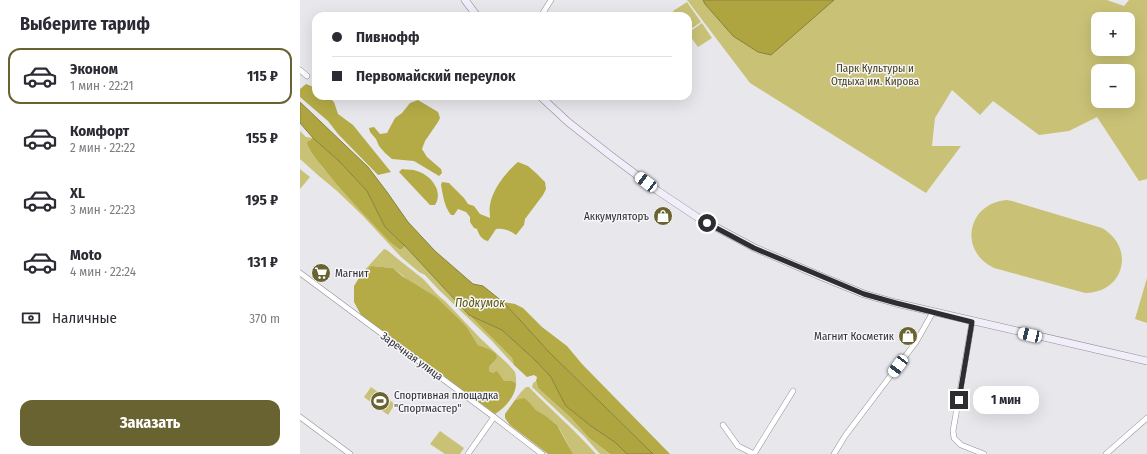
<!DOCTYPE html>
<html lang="ru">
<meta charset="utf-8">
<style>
:root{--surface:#fff;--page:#f2f2f3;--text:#2b2b33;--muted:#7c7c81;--line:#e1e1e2;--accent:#686330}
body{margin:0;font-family:"Fira Sans Condensed",sans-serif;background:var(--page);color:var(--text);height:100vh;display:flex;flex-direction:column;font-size:15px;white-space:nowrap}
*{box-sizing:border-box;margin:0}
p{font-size:13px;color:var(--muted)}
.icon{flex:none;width:22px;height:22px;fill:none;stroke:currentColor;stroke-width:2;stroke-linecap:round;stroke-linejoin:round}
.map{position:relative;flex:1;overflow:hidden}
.sheet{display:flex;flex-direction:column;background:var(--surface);width:300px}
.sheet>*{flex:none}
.top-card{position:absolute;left:12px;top:12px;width:380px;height:88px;border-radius:12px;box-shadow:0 4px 16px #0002;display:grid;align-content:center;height:88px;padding:0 20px;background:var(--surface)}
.controls{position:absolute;left:791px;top:12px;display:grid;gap:8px}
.controls a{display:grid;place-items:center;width:44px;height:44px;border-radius:8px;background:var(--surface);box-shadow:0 4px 16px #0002;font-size:20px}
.end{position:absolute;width:18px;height:18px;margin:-9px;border:5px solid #2e2d2f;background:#fff;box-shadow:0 0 0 2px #fff}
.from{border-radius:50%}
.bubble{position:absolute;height:28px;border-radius:12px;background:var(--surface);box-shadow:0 4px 16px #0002;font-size:13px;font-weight:700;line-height:28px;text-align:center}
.car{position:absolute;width:12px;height:24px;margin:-12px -6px;border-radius:5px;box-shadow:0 0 3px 1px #0007;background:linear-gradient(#fff 24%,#345 0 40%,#fff 0 76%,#345 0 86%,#fff 0)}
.top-card b{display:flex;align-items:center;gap:14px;height:38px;font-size:15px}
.top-card b+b{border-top:1px solid var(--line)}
.top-card i{width:10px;height:10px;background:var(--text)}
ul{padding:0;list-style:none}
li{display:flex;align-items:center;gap:12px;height:56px;margin:0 8px 6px;padding:0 12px;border:2px solid transparent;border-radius:12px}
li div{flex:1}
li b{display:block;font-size:15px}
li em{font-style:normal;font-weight:700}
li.current{border-color:var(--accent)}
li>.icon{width:36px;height:36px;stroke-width:1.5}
h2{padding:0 20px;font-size:18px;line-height:48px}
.pay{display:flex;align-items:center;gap:10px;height:44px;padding:0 20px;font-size:15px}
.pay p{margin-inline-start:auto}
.primary-button{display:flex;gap:8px;margin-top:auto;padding:8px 20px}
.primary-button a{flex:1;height:46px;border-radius:12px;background:var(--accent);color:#fff;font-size:16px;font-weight:700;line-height:46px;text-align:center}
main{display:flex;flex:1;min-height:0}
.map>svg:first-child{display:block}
</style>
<main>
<section class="sheet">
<h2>Выберите тариф</h2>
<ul>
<li class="current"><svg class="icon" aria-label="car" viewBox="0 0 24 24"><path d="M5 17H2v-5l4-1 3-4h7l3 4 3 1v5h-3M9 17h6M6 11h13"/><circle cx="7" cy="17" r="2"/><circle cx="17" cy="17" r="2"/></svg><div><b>Эконом</b><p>1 мин · 22:21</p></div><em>115 ₽</em></li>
<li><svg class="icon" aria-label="car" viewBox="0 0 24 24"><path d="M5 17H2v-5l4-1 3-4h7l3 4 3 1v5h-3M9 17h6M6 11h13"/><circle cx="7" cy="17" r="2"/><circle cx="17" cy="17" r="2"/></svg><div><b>Комфорт</b><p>2 мин · 22:22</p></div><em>155 ₽</em></li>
<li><svg class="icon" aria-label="car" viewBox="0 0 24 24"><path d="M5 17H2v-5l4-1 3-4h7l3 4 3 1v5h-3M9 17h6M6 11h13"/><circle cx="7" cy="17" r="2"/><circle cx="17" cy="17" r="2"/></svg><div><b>XL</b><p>3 мин · 22:23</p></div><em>195 ₽</em></li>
<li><svg class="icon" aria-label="car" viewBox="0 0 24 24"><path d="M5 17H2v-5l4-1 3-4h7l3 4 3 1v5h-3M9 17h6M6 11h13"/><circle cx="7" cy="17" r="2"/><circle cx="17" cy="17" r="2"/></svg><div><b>Moto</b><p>4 мин · 22:24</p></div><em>131 ₽</em></li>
</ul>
<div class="pay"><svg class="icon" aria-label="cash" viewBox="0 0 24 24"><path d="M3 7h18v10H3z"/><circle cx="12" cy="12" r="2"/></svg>Наличные<p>370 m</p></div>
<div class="primary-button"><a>Заказать</a></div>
</section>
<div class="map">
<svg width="847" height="454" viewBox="0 0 847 454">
<rect width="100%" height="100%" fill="#e8e7ec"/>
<!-- green -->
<g fill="#c9c276" fill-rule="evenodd">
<path d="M387 0H807L824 6 829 0H847V179L839 181 797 117 769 131 739 135 693 101 680 115 652 90 635 118 632 146H661L626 193 450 83ZM798 19H828V49H798ZM798 71H828V101H798Z"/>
<polygon points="387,2 401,22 388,31 388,16 376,16 373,11"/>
<polygon points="402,23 412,38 398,47 388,33"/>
<polygon points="0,131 6,137 13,138 7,142 22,167 68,218 91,243 99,249 102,249 105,246 169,315 212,358 214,365 192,341 138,289 125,275 119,272 101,257 63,216 37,191 19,176 0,159"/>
<polygon points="0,169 10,177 0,189"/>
<path d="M707 200 712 201 802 228C836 248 824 293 785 293L694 268C658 251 667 203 707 200Z"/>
<path d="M84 249 87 250C98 259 110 269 122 278 130 285 136 295 145 301L180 338 208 364 215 372 216 377V383C211 380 208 382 203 381 198 379 195 373 189 371V367L197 358 189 349 178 345 167 327 93 268 71 266 62 273Z"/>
<polygon points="847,278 847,323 835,319"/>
<polygon points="236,381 238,388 270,417 289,438 310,454 300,454 284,436 232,387 233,383"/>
<polygon points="71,387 95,404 88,415 64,397"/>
<path d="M226 387H229C251 410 275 430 296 454H273C268 445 262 431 256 424 249 418 241 415 235 409 225 400 230 397 215 400L221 392Z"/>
<polygon points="140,431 164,448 160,454 145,454 130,444"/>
</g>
<!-- forest -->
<g fill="#b4ab47">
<polygon points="6,84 16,88 16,96 28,96 34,102 38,114 53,125 91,172 78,175 38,134 28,121 0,97 0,89"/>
<polygon points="118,100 138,112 140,118 138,122 125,141 122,149 127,157 141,169 142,173 139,176 114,161 92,159 85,153 79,146 76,139 70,132 69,128 74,127 80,134 87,133 95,118 102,113 110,103"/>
<path d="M13 138 39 161 67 191 85 227 105 246 102 249H99L91 243C77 228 8 157 7 142Z"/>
<path d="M218 162 228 166 236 173 245 182 246 189 243 195 225 219 224 225 216 235C209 230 204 228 196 229L188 241C182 240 179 235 177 229L174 228 170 222V217L166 212 158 209 154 215H151C144 206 143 195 141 185L142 182 149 183 164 198 168 204 174 206 180 214 190 218C190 214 189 209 190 205 192 190 207 171 218 162Z"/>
<path d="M102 169C106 170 113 169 117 171 131 175 144 192 135 205H130L99 172Z"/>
<path d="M71 266 93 268 102 276 136 297 167 327 178 345 189 349 196 354 197 358 189 367V371L193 373 197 371 204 381H212L216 383C216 396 205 408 195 414L61 315 54 302V286L62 273Z"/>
<polygon points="203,302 215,304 223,308 242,327 267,346 282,364 370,454 353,454 248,351 220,320"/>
<polygon points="169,315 202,330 236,361 251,377 260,395 266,406 291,426 316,443 327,454 310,454 289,438 270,417 238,388 236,381 237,377 234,375 227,377 214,365 212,358"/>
<polygon points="224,398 227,400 236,410 247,417 257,425 273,454 248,454 210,425 205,418 205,414 215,400"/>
</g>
<!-- water -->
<g fill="#aea540" stroke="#88813b">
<polygon points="403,0 534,0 471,55 458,52 433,36 405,4"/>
<polygon points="0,102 68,167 87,192 108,222 135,251 173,284 183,286 203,302 220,320 248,351 353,454 327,454 316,443 291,426 266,406 260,395 251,377 236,361 202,330 169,315 105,246 85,227 67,191 39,161 13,138 0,123"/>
</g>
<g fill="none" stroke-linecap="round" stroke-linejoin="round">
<defs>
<g id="street">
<polyline points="241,16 251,0"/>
<polyline points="0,70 7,76"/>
<polyline points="0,273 194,417 242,454"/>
<polyline points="672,322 653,431 654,438 661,445 684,454"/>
<polyline points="0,417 50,454"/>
<polyline points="423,425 438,446 454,454"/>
<polyline points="168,454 194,417"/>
<polyline points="454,454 493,391"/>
<polyline points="534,454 545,436 616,342 633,312"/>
<polyline points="806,454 847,418"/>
</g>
<g id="secondary">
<polyline points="165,0 177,16"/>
<polyline points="240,96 268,122 310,155 358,191 397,217 455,248 520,276 564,294 596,303 847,361"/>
</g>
</defs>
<!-- street casing -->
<use href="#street" stroke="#908f93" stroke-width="6"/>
<!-- secondary casing -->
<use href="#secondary" stroke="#908f93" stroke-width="8"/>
<!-- street -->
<use href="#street" stroke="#fff" stroke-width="5"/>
<!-- secondary -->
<use href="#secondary" stroke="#f1eefa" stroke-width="7"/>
</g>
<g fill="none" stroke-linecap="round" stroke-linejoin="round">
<!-- route -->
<polyline stroke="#2e2d2f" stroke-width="5" points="407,223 454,248 564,294 596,303 672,322 659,400"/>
</g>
<!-- icons -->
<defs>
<symbol id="shop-disc" viewBox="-11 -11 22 22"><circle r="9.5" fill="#686330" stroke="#f6f5f9"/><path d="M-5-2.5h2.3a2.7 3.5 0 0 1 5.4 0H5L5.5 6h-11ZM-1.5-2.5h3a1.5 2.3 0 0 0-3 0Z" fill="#fff"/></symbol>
<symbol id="supermarket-disc" viewBox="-11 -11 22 22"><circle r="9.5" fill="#686330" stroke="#f6f5f9"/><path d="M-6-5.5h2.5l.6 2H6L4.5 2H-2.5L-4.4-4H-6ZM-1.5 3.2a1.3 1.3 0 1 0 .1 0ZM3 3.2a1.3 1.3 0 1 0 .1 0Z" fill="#fff"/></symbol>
<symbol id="stadium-disc" viewBox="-11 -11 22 22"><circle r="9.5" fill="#686330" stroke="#f6f5f9"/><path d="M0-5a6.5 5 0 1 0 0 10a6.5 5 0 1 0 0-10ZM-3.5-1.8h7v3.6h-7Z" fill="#fff"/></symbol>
</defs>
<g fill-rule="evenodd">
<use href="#shop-disc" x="352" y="205" width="22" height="22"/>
<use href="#supermarket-disc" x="10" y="262" width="22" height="22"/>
<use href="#shop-disc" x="597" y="325" width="22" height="22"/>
<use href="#stadium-disc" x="69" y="390" width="22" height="22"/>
</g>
<g text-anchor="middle" stroke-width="3" stroke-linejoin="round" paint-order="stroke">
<!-- park labels -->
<g font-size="11" fill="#464219" stroke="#f6f5f9">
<text x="575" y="72">Парк Культуры и<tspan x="575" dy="13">Отдыха им. Кирова</tspan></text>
</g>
<!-- poi labels -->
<g font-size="11" fill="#2e2d2f" stroke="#f6f5f9" text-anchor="end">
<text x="349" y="220">Аккумуляторъ</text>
<text x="35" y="277" text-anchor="start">Магнит</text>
<text x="594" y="340">Магнит Косметик</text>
<text x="94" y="399" text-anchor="start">Спортивная площадка<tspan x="94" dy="13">"Спортмастер"</tspan></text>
</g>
<!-- street labels -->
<g font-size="11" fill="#2e2d2f" stroke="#f6f5f9">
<text transform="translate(112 356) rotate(36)" y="4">Заречная улица</text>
</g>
<!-- water labels -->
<g font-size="12" font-style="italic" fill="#5f580b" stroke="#f6f5f9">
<text x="180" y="307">Подкумок</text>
</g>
</g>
</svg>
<div class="controls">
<a>+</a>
<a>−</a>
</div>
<i class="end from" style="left:407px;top:223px"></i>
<i class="end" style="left:659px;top:400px"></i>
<div class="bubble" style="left:673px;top:386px;width:66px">1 мин</div>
<i class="car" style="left:346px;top:182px;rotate:307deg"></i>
<i class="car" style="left:730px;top:335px;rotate:283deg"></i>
<i class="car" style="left:598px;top:366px;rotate:217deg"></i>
<div class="top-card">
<b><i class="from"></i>Пивнофф</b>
<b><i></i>Первомайский переулок</b>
</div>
</div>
</main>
